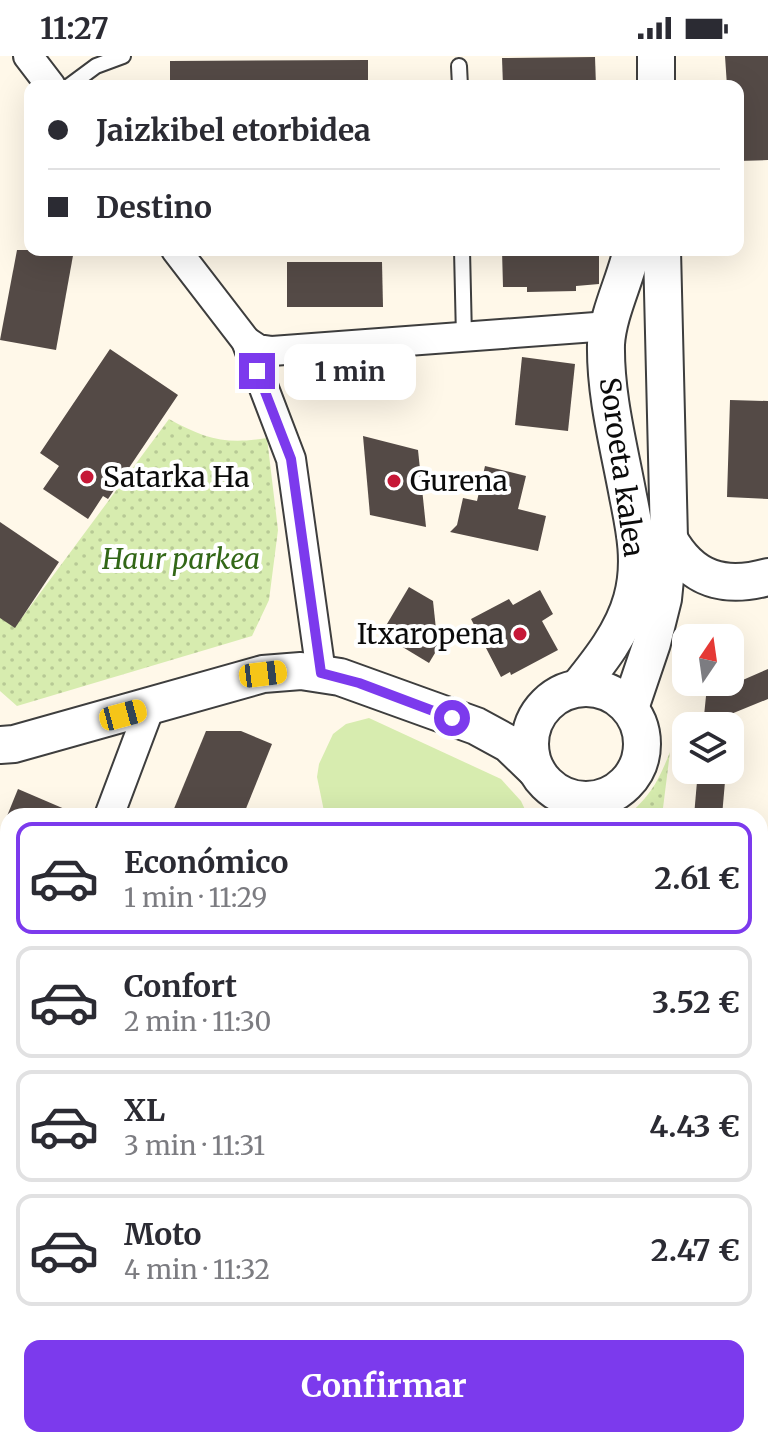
<!DOCTYPE html>
<html lang="es">
<meta charset="utf-8">
<style>
:root{--surface:#fff;--page:#f2f2f3;--text:#2b2b33;--muted:#7c7c81;--line:#e1e1e2;--accent:#7c3aed}
body{margin:0;font-family:Merriweather,serif;background:var(--page);color:var(--text);height:100vh;display:flex;flex-direction:column;font-size:30px;white-space:nowrap}
*{box-sizing:border-box;margin:0}
p{font-size:26px;color:var(--muted)}
.icon{flex:none;width:44px;height:44px;fill:none;stroke:currentColor;stroke-width:2;stroke-linecap:round;stroke-linejoin:round}
.map{position:relative;flex:1;overflow:hidden}
.details{position:absolute;left:0px;top:752px;width:768px;height:640px;display:flex;flex-direction:column;background:var(--surface);border-radius:24px 24px 0 0;box-shadow:0 8px 32px #0002}
.details>*{flex:none}
.banner{position:absolute;left:24px;top:24px;width:720px;height:176px;border-radius:16px;box-shadow:0 8px 32px #0002;display:grid;align-content:center;height:176px;padding:0 24px;background:var(--surface)}
.needle{width:52px;rotate:13deg}
.controls{position:absolute;left:672px;top:568px;display:grid;gap:16px}
.controls a{display:grid;place-items:center;width:72px;height:72px;border-radius:16px;background:var(--surface);box-shadow:0 8px 32px #0002;font-size:40px}
.end{position:absolute;width:36px;height:36px;margin:-18px;border:10px solid #7c3aed;background:#fff;box-shadow:0 0 0 4px #fff}
.from{border-radius:50%}
.bubble{position:absolute;height:56px;border-radius:16px;background:var(--surface);box-shadow:0 8px 32px #0002;font-size:26px;font-weight:700;line-height:56px;text-align:center}
.car{position:absolute;width:24px;height:48px;margin:-24px -12px;border-radius:10px;box-shadow:0 0 6px 2px #0007;background:linear-gradient(#f5c518 24%,#345 0 40%,#f5c518 0 76%,#345 0 86%,#f5c518 0)}
.banner b{display:flex;align-items:center;gap:28px;height:76px;font-size:30px}
.banner b+b{border-top:2px solid var(--line)}
.banner i{width:20px;height:20px;background:var(--text)}
ul{padding:14px 0 0;list-style:none}
li{display:flex;align-items:center;gap:24px;height:112px;margin:0 16px 12px;padding:0 8px;border:4px solid var(--line);border-radius:16px}
li div{flex:1}
li b{display:block;font-size:30px}
li em{font-style:normal;font-weight:700}
li.current{border-color:var(--accent)}
li>.icon{width:72px;height:72px;stroke-width:1.5}
.cta{display:flex;gap:16px;margin-top:auto;padding:16px 24px}
.cta a{flex:1;height:92px;border-radius:16px;background:var(--accent);color:#fff;font-size:32px;font-weight:700;line-height:92px;text-align:center}
.status{display:flex;justify-content:space-between;align-items:center;height:56px;padding:0 40px;background:var(--surface);direction:ltr}
.status svg{height:22px;fill:currentColor}
.map>svg:first-child{display:block}
</style>
<div class="status"><b>11:27</b><svg viewBox="0 0 49 12"><path d="M0 12V9h3v3zM5 12V6h3v6zM10 12V3h3v9zM15 12V0h3v12zM26 1h20v11H26zM47 4h2v5h-2z"/></svg></div>
<div class="map">
<svg width="768" height="1392" viewBox="0 0 768 1392">
<defs>
<pattern id="park-dots" width="8" height="8" patternUnits="userSpaceOnUse" patternTransform="scale(2)"><rect width="8" height="8" fill="#d7ecaf"/><path d="M2 2h.1M6 6h.1" fill="none" stroke="#b7c995" stroke-width="1.8" stroke-linecap="round"/></pattern>
</defs>
<rect width="100%" height="100%" fill="#fff8e9"/>
<!-- park -->
<g fill="url(#park-dots)">
<path d="M169 363C205 383 226 389 267 382L278 474 269 544 252 580 17 650 0 635V561L15 571Z"/>
<path d="M670 696 662 760H627C651 739 658 726 670 696Z"/>
<polygon points="444,1384 605,1384 602,1392 439,1392"/>
</g>
<!-- garden -->
<polygon fill="#d7ecaf" points="369,662 501,723 521,745 528,760 325,760 317,721 319,708 333,678 346,668"/>
<!-- building -->
<g fill="#544a46">
<polygon points="725,0 768,0 768,104 738,105 738,30 727,30"/>
<polygon points="595,1 596,30 503,30 502,2"/>
<polygon points="368,4 368,30 170,30 170,5"/>
<polygon points="17,194 74,194 56,294 0,284"/>
<polygon points="502,194 599,194 599,228 576,230 576,235 527,236 527,231 503,231"/>
<polygon points="287,206 382,206 383,251 287,251"/>
<polygon points="110,293 178,339 108,443 103,440 88,463 43,433 59,410 40,397"/>
<polygon points="522,301 575,308 568,375 515,369"/>
<polygon points="730,344 768,345 768,443 727,441"/>
<polygon points="363,380 418,394 426,471 370,459"/>
<polygon points="485,410 526,420 518,453 546,460 538,495 450,476 457,469 463,442 477,445"/>
<polygon points="0,466 59,506 15,572 0,562"/>
<polygon points="409,531 433,545 438,592 429,607 381,578"/>
<polygon points="540,534 553,558 542,565 558,594 511,619 510,616 501,621 471,563 509,543 513,549"/>
<polygon points="768,613 768,643 731,658 730,670 703,670 706,640"/>
<polygon points="206,675 241,675 272,688 243,760 171,760"/>
<polygon points="698,714 726,714 722,760 694,760"/>
<polygon points="18,733 81,760 7,760"/>
</g>
<g fill="none" stroke-linecap="round" stroke-linejoin="round">
<defs>
<g id="service">
<polyline points="459,10 460,30"/>
<polyline points="69,30 96,10 123,0"/>
<polyline points="462,194 464,281"/>
</g>
<g id="minor">
<polyline points="28,0 51,30"/>
<polyline points="176,194 246,285 291,403 321,617"/>
<polyline points="246,285 258,293 272,295 609,270"/>
<polyline points="109,760 150,651"/>
<polyline points="0,1034 8,1015"/>
<polyline points="760,1261 768,1238"/>
<polyline points="724,1384 747,1392"/>
<polyline points="204,1392 207,1384"/>
</g>
<g id="tertiary">
<polyline points="656,0 656,30"/>
<path d="M669 483C692 524 724 533 768 521"/>
<path d="M579 631C600 605 623 576 632 543 642 508 635 474 628 440 619 391 605 339 606 288 608 257 625 225 632 194"/>
<circle cx="586" cy="688" r="56"/>
<polyline points="630,652 652,587 663,543 669,483 662,194"/>
<polyline points="0,689 14,688 263,618 301,615 340,621 476,670 509,688 535,713"/>
<polyline points="396,1392 401,1384"/>
</g>
</defs>
<!-- service casing -->
<use href="#service" stroke="#3e3e3e" stroke-width="18"/>
<!-- minor casing -->
<use href="#minor" stroke="#3e3e3e" stroke-width="32"/>
<!-- tertiary casing -->
<use href="#tertiary" stroke="#3e3e3e" stroke-width="40"/>
<!-- service -->
<use href="#service" stroke="#fff" stroke-width="14"/>
<!-- minor -->
<use href="#minor" stroke="#fff" stroke-width="28"/>
<!-- tertiary -->
<use href="#tertiary" stroke="#fff" stroke-width="36"/>
</g>
<g fill="none" stroke-linecap="round" stroke-linejoin="round">
<!-- route -->
<polyline stroke="#7c3aed" stroke-width="10" points="257,315 291,403 321,617 359,627 452,662"/>
</g>
<!-- markers -->
<g fill="#c61837" stroke="#fff" stroke-width="3">
<circle cx="87" cy="421" r="8"/>
<circle cx="394" cy="425" r="8"/>
<circle cx="520" cy="578" r="8"/>
</g>
<g text-anchor="middle" stroke-width="8" stroke-linejoin="round" paint-order="stroke">
<!-- street labels -->
<g font-size="28" fill="#0b0b0b" stroke="#fff">
<text transform="translate(622 411) rotate(82)" y="10">Soroeta kalea</text>
</g>
<!-- poi labels -->
<g font-size="28" fill="#0b0b0b" stroke="#fff" text-anchor="start">
<text x="103" y="431">Satarka Ha</text>
<text x="410" y="435">Gurena</text>
<text x="504" y="588" text-anchor="end">Itxaropena</text>
</g>
<!-- park labels -->
<g font-size="28" font-style="italic" fill="#326717" stroke="#fff">
<text x="181" y="513">Haur parkea</text>
</g>
</g>
</svg>
<div class="controls">
<a><svg class="needle" viewBox="-14 -14 28 28"><path d="M0-13l5 13h-10z" fill="#e53935"/><path d="M0 13l5-13h-10z" fill="#7c7c81"/></svg></a>
<a><svg class="icon" aria-label="layers" viewBox="0 0 24 24"><path d="M12 4l9 5-9 5-9-5zM3 14l9 5 9-5"/></svg></a>
</div>
<i class="end from" style="left:452px;top:662px"></i>
<i class="end" style="left:257px;top:315px"></i>
<div class="bubble" style="left:284px;top:288px;width:132px">1 min</div>
<i class="car" style="left:263px;top:618px;rotate:83deg"></i>
<i class="car" style="left:123px;top:659px;rotate:75deg"></i>
<div class="banner">
<b><i class="from"></i>Jaizkibel etorbidea</b>
<b><i></i>Destino</b>
</div>
<section class="details">
<ul>
<li class="current"><svg class="icon" aria-label="car" viewBox="0 0 24 24"><path d="M5 17H2v-5l4-1 3-4h7l3 4 3 1v5h-3M9 17h6M6 11h13"/><circle cx="7" cy="17" r="2"/><circle cx="17" cy="17" r="2"/></svg><div><b>Económico</b><p>1 min · 11:29</p></div><em>2.61 €</em></li>
<li><svg class="icon" aria-label="car" viewBox="0 0 24 24"><path d="M5 17H2v-5l4-1 3-4h7l3 4 3 1v5h-3M9 17h6M6 11h13"/><circle cx="7" cy="17" r="2"/><circle cx="17" cy="17" r="2"/></svg><div><b>Confort</b><p>2 min · 11:30</p></div><em>3.52 €</em></li>
<li><svg class="icon" aria-label="car" viewBox="0 0 24 24"><path d="M5 17H2v-5l4-1 3-4h7l3 4 3 1v5h-3M9 17h6M6 11h13"/><circle cx="7" cy="17" r="2"/><circle cx="17" cy="17" r="2"/></svg><div><b>XL</b><p>3 min · 11:31</p></div><em>4.43 €</em></li>
<li><svg class="icon" aria-label="car" viewBox="0 0 24 24"><path d="M5 17H2v-5l4-1 3-4h7l3 4 3 1v5h-3M9 17h6M6 11h13"/><circle cx="7" cy="17" r="2"/><circle cx="17" cy="17" r="2"/></svg><div><b>Moto</b><p>4 min · 11:32</p></div><em>2.47 €</em></li>
</ul>
<div class="cta"><a>Confirmar</a></div>
</section>
</div>
